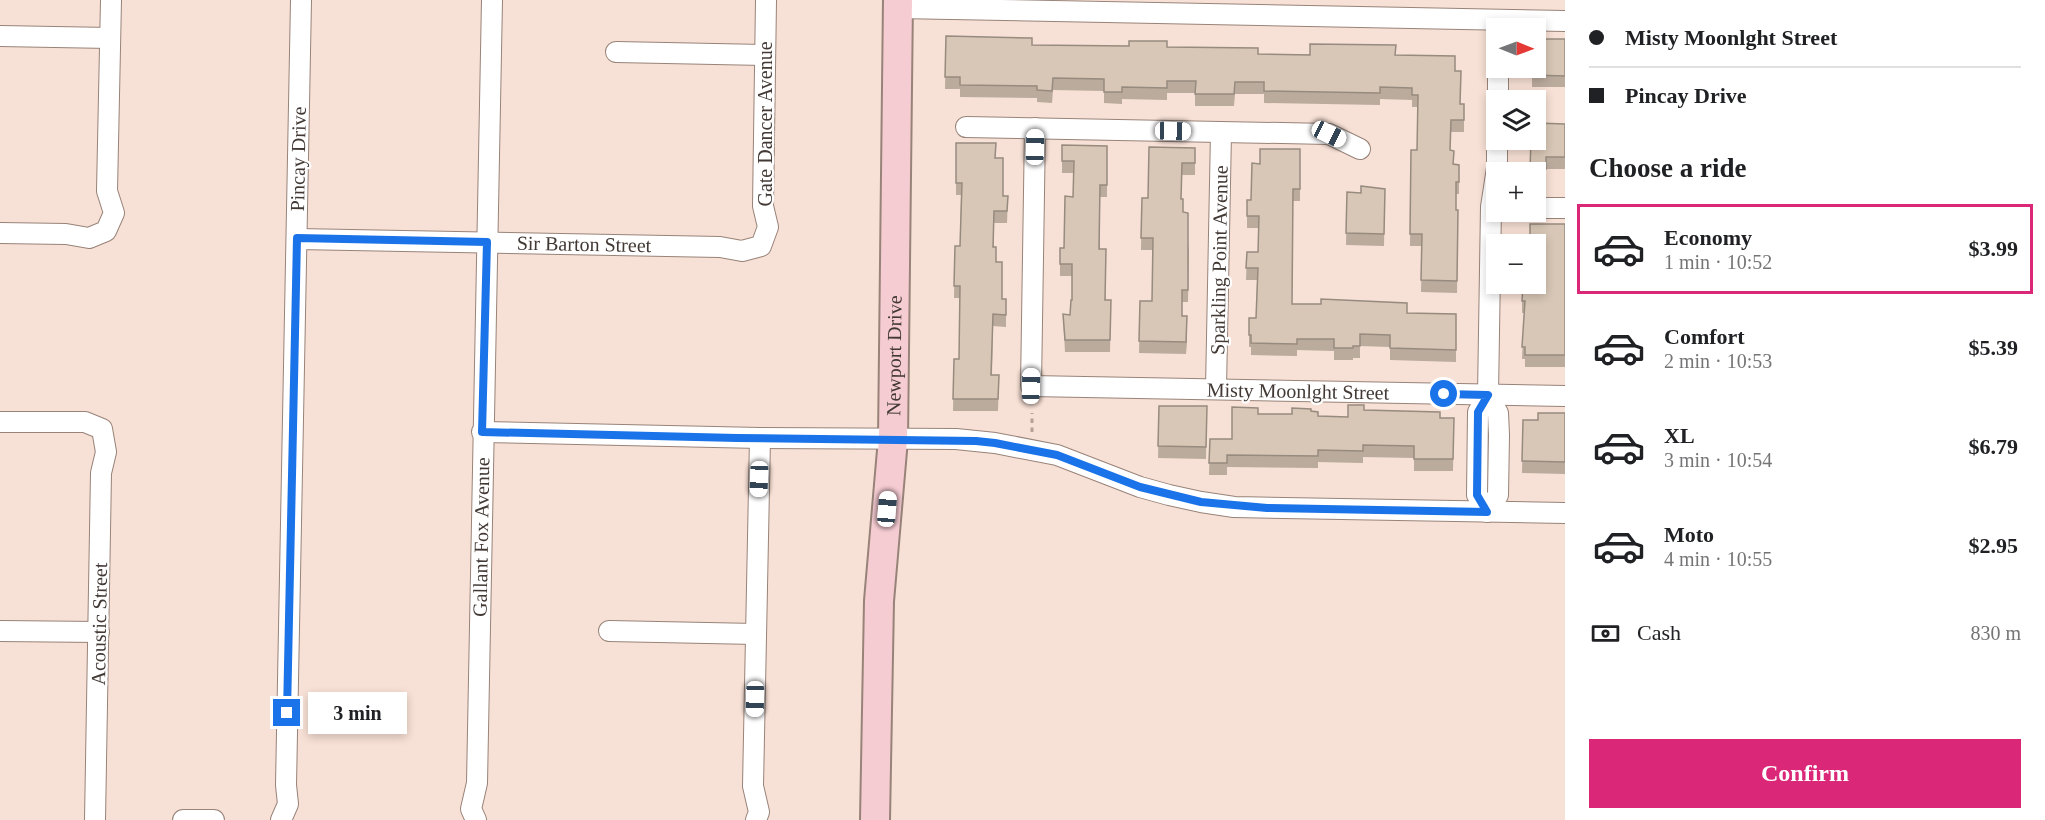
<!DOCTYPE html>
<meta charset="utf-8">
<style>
:root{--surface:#fff;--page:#f6f6f6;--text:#202124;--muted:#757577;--line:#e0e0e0;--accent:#db2777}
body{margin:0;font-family:Georgia,serif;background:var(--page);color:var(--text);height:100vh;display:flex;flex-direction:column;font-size:22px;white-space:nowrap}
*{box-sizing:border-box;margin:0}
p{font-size:20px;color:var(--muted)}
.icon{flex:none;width:33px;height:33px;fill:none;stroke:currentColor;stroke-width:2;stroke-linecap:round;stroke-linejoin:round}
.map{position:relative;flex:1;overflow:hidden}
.drawer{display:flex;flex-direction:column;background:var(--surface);width:480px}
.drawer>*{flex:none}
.hud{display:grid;align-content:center;height:132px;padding:0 24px;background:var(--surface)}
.needle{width:39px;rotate:91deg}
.tools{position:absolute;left:1486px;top:18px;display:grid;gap:12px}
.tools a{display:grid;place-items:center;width:60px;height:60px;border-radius:0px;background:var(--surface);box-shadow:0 3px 9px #0003;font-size:30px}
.end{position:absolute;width:27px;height:27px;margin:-14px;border:8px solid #1a73e8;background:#fff;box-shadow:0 0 0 3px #fff}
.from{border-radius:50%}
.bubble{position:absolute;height:42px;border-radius:0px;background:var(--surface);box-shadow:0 3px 9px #0003;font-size:20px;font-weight:800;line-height:42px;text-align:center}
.car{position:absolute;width:18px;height:36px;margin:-18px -9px;border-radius:8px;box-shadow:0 0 4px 2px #0007;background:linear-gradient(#fff 24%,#345 0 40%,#fff 0 76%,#345 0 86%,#fff 0)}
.hud b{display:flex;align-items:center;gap:21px;height:57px;font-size:22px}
.hud b+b{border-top:2px solid var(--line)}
.hud i{width:15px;height:15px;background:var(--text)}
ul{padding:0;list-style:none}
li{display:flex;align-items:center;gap:18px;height:90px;margin:0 12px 9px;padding:0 12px;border:3px solid transparent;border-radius:0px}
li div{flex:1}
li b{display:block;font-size:22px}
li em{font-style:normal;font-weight:800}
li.current{border-color:var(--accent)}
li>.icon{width:54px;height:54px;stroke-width:1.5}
h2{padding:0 24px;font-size:27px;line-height:72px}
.pay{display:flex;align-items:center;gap:15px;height:66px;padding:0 24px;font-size:22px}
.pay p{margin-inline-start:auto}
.primary-button{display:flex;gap:12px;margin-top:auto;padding:12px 24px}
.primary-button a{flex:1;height:69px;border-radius:0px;background:var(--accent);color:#fff;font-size:24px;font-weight:800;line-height:69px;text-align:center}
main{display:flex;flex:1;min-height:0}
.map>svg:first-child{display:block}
</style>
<main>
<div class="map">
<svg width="1565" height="820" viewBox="0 0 1565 820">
<rect width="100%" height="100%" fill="#f7e0d5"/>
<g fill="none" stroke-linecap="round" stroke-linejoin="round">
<defs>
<g id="street">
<polyline points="898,8 1565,21"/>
<polyline points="0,36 110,38"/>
<polyline points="616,52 765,55"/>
<polyline points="1498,100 1498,68"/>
<polyline points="966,127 1329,134 1360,149"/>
<polyline points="1035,128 1031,386 1565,396"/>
<polyline points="1536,208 1565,208"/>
<polyline points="0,233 66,234 89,238 106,231 114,213 107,191 111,0"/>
<polyline points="297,239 720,247 742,251 761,246 768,227 763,206 766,0"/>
<polyline points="1216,389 1221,132"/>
<polyline points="1488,395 1498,413 1499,435 1498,495 1487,512 1477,495 1478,412 1488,395 1491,207 1497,168 1497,140"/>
<polyline points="0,422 85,422 102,429 106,452 101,473 95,820"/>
<polyline points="482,432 760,438 956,439 995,443 1057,455 1140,487 1169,495 1201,502 1234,507 1565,513"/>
<polyline points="0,631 99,632"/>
<polyline points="609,631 756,634"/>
<polyline points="183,820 214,820"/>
<polyline points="281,820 288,804 286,785 301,0"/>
<polyline points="476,820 471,809 477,783 492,0"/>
<polyline points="756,820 759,812 753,786 760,438"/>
</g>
<g id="secondary">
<path id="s1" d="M875 820 879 601 893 439 898 0"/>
</g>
</defs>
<!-- street casing -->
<use href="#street" stroke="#988379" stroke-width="22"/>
<!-- secondary casing -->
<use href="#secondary" stroke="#988379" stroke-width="32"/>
<!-- path -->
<polyline stroke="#b3a199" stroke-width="3" stroke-dasharray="4.5 4.5" stroke-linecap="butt" points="1032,432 1032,413"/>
<!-- street -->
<use href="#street" stroke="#fff" stroke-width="20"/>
<!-- secondary -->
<use href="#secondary" stroke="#f6ccd3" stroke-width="28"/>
</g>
<!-- wall -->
<g fill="#baab9d">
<polygon points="946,36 1032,45 1167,47 1258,54 1396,55 1455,71 1460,104 1464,104 1464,132 1451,132 1450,150 1453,164 1459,165 1459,194 1456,194 1456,210 1458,210 1457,293 1421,292 1422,246 1410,246 1411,150 1417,150 1418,107 1412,107 1412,100 1380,99 1380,105 1264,103 1264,94 1235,94 1234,106 1195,106 1195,93 1167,93 1167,100 1122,99 1122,104 1104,103 1104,91 1053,90 1052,103 1037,102 1037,98 960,97 960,89 945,89"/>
<polygon points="1565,39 1565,87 1532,87 1532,68"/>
<polygon points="1565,124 1565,169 1546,169 1546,181 1536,181 1536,172 1530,172 1531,140"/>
<polygon points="956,143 996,158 1003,196 1008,196 1007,223 994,223 994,247 1002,299 1006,299 1006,327 993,326 992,375 999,375 998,411 953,411 954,359 959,359 960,298 954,298 955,246 960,246 961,195 956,195"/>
<polygon points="1062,145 1107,146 1107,197 1100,197 1100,249 1106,300 1111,300 1110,352 1065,352 1063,314 1070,315 1072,300 1072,276 1060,276 1060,248 1064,248 1073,197 1074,173 1062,173"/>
<polygon points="1195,148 1195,175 1182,175 1181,199 1189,251 1188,302 1182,302 1182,316 1187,328 1186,354 1139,353 1140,301 1152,301 1153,250 1141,250 1142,198 1148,198"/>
<polygon points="1300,149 1300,201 1293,201 1292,304 1407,313 1456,314 1456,362 1390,360 1390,347 1360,346 1360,358 1353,358 1353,360 1334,360 1334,351 1297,350 1297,356 1251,355 1251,347 1249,347 1249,318 1256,318 1257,280 1246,280 1247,252 1258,252 1259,228 1247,228 1247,200 1251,200 1260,164"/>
<polygon points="1385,189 1384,246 1346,245 1347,192 1361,193"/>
<polygon points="1565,224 1565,367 1525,367 1525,359 1522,359 1524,313 1522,313 1522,301 1530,238"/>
<polygon points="1159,406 1207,406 1206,459 1158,458"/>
<polygon points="1364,410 1440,418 1454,418 1453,471 1414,471 1414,458 1363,457 1363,463 1318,462 1318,468 1227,467 1227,475 1209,475 1210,439 1232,439 1258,414 1292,414 1311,411 1318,416 1348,417"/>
<polygon points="1565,413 1565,474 1522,473 1523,420 1538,420"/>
</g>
<!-- shaded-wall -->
<polygon fill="#978b7f" points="1187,316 1187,328 1186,354 1186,342"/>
<!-- building -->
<g fill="#d8c7b6" stroke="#978b7f" stroke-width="1.5">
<polygon points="946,36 1032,38 1032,45 1129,46 1129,41 1167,41 1167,47 1258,48 1258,54 1310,55 1310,44 1396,45 1395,55 1455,56 1455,71 1461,71 1460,104 1464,104 1464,120 1451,120 1450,150 1454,151 1453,164 1459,165 1459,182 1456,182 1456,210 1458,210 1457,281 1421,280 1422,234 1410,234 1411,150 1417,150 1418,95 1412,95 1412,88 1380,87 1380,93 1264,91 1264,82 1235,82 1234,94 1195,94 1196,81 1167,81 1167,88 1122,87 1122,92 1104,92 1104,79 1053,78 1052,91 1037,90 1037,86 960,85 960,77 945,77"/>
<polygon points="1536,39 1565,39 1565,76 1532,75 1532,68 1536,68"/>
<polygon points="1536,123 1565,124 1565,157 1546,157 1546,169 1530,169 1531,140 1536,140"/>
<polygon points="956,143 996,143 995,158 1003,158 1003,196 1008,196 1007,211 994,211 993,247 996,247 996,262 1002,262 1002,299 1006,299 1006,315 993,314 991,375 999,375 998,399 953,399 954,359 959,359 960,286 954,286 955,246 960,246 962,183 956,183"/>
<polygon points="1062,145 1107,146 1107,185 1100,185 1099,249 1106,249 1105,300 1111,300 1110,340 1065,340 1063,314 1070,315 1071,300 1072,300 1072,264 1060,264 1060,248 1064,248 1065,196 1073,197 1074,161 1062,161"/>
<polygon points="1149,147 1195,148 1195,163 1182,163 1181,199 1183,199 1183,212 1188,213 1188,290 1182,290 1182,316 1187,316 1186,342 1139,341 1140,301 1152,301 1153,238 1141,238 1142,198 1148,198"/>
<polygon points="1260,149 1300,149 1300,189 1293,189 1292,304 1321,304 1321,299 1407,303 1407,313 1456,314 1456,350 1390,348 1390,335 1360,334 1360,346 1353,346 1353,348 1334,348 1334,339 1297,339 1297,344 1251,343 1251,335 1249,335 1249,318 1256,318 1258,268 1246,268 1247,252 1258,252 1259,216 1247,216 1247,200 1251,200 1252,163 1260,164"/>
<polygon points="1361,186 1385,189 1384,234 1346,233 1347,192 1361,193"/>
<polygon points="1530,224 1565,224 1565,355 1525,355 1525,347 1522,347 1525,301 1522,301 1523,284 1536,284 1536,244 1523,244 1523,238 1530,238"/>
<polygon points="1348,405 1364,405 1364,410 1440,412 1440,418 1454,418 1453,459 1414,459 1414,446 1363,445 1363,451 1318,450 1318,456 1227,455 1227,463 1209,463 1210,439 1232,439 1232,407 1258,408 1258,414 1292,414 1292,408 1311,409 1311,411 1318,412 1318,416 1348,417"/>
<polygon points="1159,406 1207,406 1206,447 1158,446"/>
<polygon points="1538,413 1565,413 1565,462 1522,461 1523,420 1538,420"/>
</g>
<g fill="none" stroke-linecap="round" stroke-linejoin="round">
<!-- route -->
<polyline stroke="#1a73e8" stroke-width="8" points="287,713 297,238 487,242 482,432 737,438 976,441 995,443 1057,455 1140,487 1201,502 1267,508 1487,512 1477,495 1478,412 1488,395 1444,394"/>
</g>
<g text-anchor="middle" stroke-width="4.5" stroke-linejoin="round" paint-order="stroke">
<!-- street labels -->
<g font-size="20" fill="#423935" stroke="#fff">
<text transform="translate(765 124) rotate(-90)" y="7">Gate Dancer Avenue</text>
<text transform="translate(298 159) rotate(-89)" y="7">Pincay Drive</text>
<text transform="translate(584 244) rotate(1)" y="7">Sir Barton Street</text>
<text transform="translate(1219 260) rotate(-89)" y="7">Sparkling Point Avenue</text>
<text dy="7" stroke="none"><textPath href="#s1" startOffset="465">Newport Drive</textPath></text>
<text transform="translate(1298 391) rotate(1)" y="7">Misty Moonlght Street</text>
<text transform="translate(481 537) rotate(-89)" y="7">Gallant Fox Avenue</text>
<text transform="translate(99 624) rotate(-89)" y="7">Acoustic Street</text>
</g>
</g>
</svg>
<div class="tools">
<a><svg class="needle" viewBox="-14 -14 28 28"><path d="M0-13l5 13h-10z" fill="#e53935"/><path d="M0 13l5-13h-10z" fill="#757577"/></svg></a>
<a><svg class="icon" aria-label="layers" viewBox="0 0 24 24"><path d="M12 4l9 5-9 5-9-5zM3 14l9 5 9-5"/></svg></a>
<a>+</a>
<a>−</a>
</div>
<i class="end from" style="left:1444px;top:394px"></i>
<i class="end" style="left:287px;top:713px"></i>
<div class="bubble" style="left:308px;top:692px;width:99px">3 min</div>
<i class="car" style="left:1173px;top:131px;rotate:91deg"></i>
<i class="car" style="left:1329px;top:134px;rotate:116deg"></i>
<i class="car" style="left:1035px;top:147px;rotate:1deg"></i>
<i class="car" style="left:1031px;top:386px;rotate:1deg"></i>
<i class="car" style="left:759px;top:479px;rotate:182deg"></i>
<i class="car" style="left:887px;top:509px;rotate:5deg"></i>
<i class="car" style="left:755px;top:699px;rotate:181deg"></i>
</div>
<section class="drawer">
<div class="hud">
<b><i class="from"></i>Misty Moonlght Street</b>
<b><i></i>Pincay Drive</b>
</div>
<h2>Choose a ride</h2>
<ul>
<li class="current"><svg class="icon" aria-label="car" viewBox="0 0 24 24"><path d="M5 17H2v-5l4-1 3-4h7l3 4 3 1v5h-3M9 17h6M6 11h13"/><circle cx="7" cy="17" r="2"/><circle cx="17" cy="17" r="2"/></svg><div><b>Economy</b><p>1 min · 10:52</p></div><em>$3.99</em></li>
<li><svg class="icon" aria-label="car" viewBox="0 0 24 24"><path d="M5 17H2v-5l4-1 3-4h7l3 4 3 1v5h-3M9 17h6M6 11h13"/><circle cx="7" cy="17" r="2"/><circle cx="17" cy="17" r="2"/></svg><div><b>Comfort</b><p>2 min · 10:53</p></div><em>$5.39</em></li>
<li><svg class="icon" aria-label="car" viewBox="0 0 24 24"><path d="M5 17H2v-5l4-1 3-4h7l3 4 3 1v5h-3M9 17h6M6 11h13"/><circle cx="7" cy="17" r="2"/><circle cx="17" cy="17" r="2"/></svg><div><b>XL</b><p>3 min · 10:54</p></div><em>$6.79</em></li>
<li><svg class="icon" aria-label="car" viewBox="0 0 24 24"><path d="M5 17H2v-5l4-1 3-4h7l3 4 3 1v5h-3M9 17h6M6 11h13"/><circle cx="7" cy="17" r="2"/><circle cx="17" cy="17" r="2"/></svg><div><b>Moto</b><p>4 min · 10:55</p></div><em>$2.95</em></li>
</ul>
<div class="pay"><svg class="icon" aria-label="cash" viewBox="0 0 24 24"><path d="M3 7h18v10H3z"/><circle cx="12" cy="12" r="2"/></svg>Cash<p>830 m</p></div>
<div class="primary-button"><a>Confirm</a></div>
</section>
</main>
